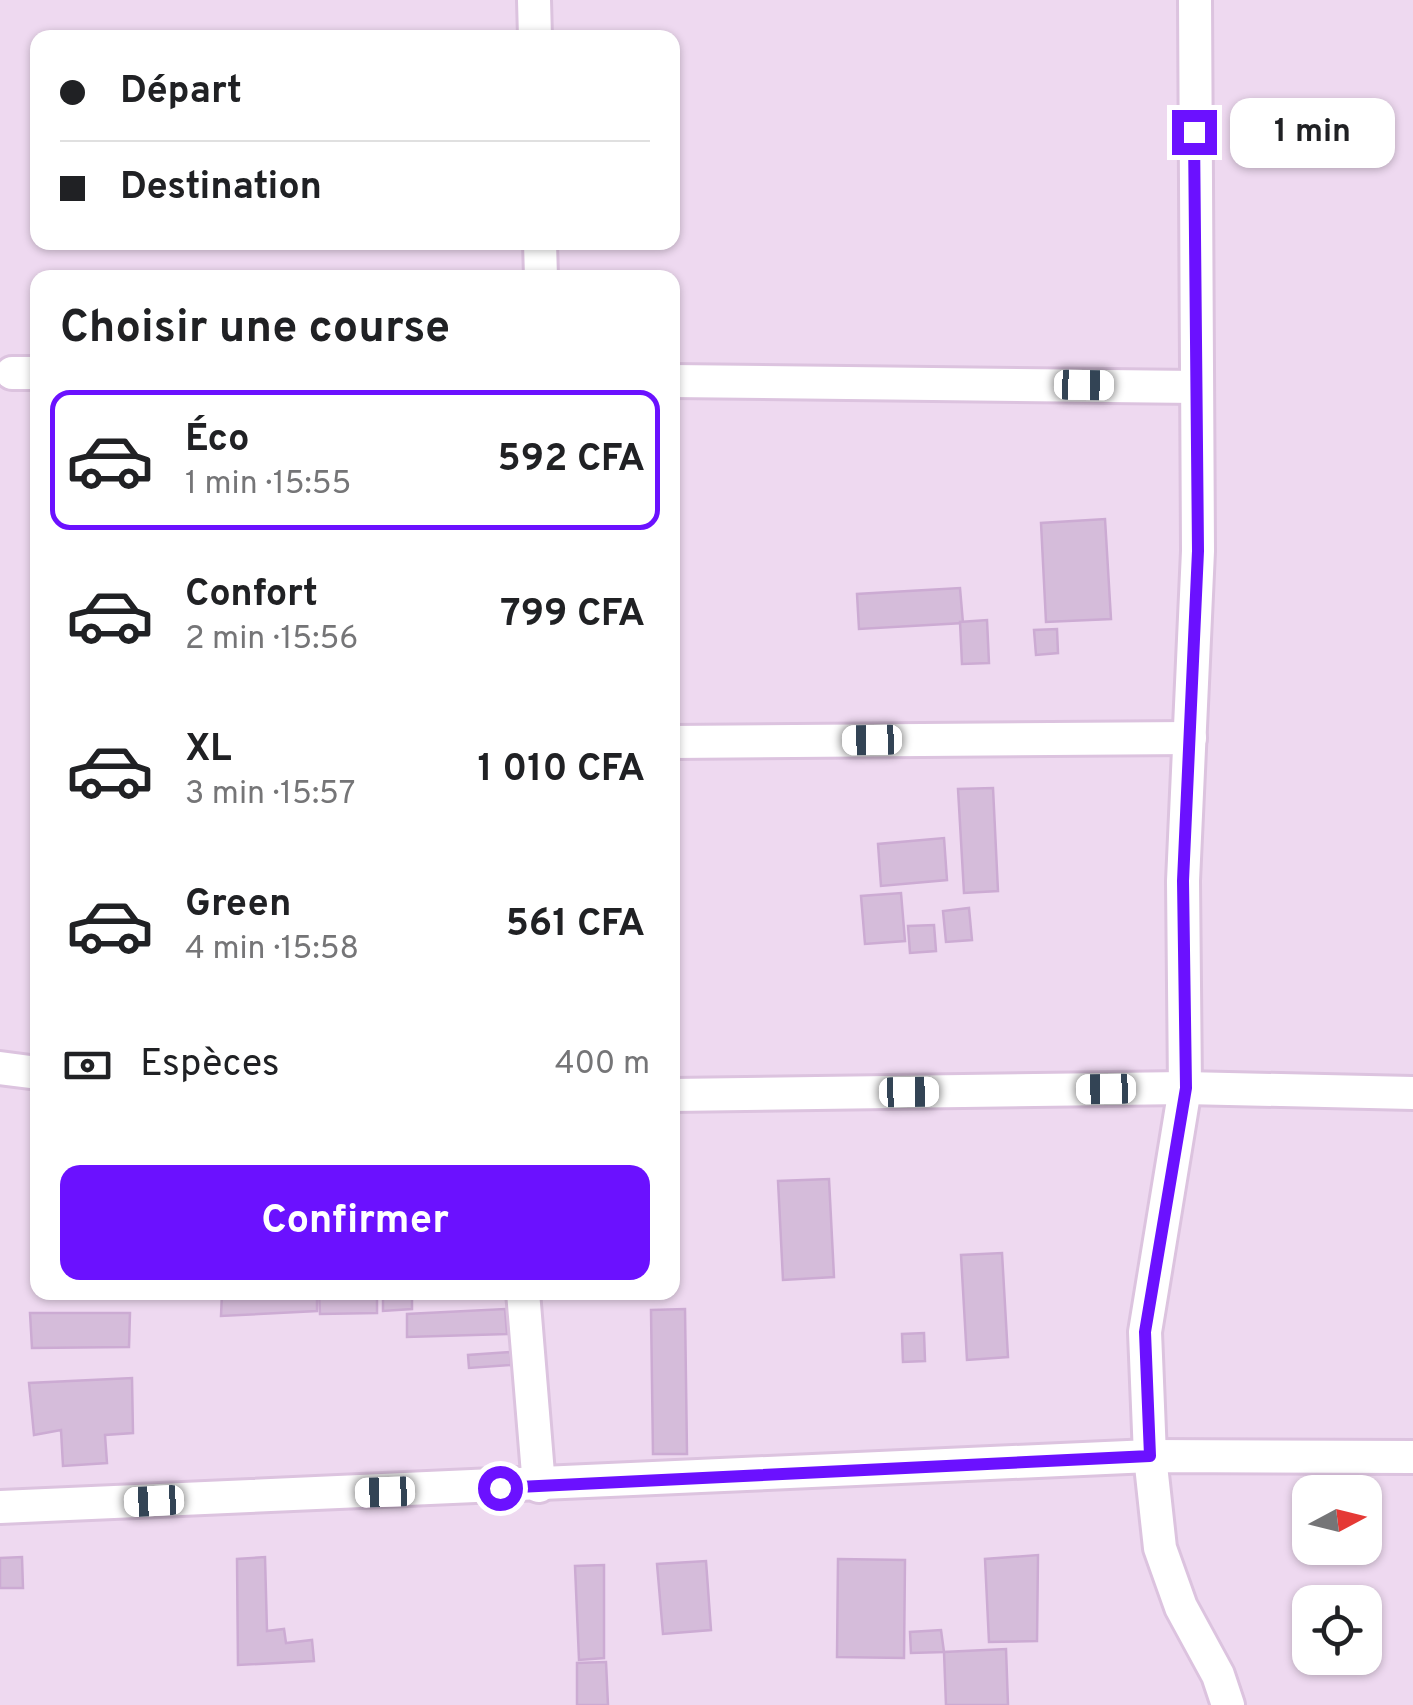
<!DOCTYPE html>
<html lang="fr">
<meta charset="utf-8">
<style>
:root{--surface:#fff;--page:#f6f6f6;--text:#202124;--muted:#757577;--line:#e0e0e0;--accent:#6b11ff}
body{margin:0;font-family:Overpass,sans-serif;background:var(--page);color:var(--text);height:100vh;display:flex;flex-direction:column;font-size:38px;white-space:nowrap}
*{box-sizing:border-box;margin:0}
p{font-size:32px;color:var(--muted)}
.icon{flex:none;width:55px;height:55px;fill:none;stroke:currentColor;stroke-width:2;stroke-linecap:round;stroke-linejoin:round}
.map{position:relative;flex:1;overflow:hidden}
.drawer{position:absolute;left:30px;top:270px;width:650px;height:1030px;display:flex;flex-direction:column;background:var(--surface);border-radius:20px;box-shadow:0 2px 8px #0004}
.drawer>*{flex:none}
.banner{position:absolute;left:30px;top:30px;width:650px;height:220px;border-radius:20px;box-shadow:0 2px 8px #0004;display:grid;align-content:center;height:220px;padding:0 30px;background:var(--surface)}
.needle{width:65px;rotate:83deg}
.controls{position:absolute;left:1292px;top:1475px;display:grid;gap:20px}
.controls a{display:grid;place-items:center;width:90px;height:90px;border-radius:20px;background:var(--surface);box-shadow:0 2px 8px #0004;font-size:50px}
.end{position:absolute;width:45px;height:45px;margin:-22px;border:12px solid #6b11ff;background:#fff;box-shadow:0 0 0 5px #fff}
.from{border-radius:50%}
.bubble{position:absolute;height:70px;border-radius:20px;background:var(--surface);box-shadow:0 2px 8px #0004;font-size:32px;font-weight:700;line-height:70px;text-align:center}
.car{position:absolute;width:30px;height:60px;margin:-30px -15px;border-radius:12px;box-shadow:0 0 8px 2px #0007;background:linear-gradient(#fff 24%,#345 0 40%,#fff 0 76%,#345 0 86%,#fff 0)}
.banner b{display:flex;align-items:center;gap:35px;height:95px;font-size:38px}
.banner b+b{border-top:2px solid var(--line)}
.banner i{width:25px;height:25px;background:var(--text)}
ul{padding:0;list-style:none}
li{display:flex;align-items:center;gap:30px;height:140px;margin:0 20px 15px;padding:0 10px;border:5px solid transparent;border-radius:20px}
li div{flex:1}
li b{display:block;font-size:38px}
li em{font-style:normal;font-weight:700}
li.on{border-color:var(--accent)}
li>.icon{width:90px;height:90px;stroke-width:1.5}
h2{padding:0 30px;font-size:45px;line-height:120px}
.pay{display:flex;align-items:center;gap:25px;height:110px;padding:0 30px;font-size:38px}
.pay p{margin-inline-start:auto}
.cta{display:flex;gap:20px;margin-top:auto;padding:20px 30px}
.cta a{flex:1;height:115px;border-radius:20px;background:var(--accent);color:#fff;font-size:40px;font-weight:700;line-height:115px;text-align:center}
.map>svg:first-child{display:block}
</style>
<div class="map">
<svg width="1413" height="1705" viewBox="0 0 1413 1705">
<rect width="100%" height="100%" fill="#f3e5f4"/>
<!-- residential -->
<path fill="#eed9f0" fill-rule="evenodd" d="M0 0H1413V1705H0ZM38 38H672V242H38ZM38 278H672V1292H38ZM1310 1492H1365V1548H1310ZM1310 1602H1365V1658H1310Z"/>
<!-- building -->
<g fill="#d5bcda" stroke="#ccabd3" stroke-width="2.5">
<polygon points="1105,519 1111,619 1046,622 1041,523"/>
<polygon points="960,588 963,623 859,629 857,594"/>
<polygon points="987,620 989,663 962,664 960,622"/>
<polygon points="1057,629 1058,653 1036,655 1034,630"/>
<polygon points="993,788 998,891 964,893 958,789"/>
<polygon points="944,838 947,880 881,886 878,844"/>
<polygon points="901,893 905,941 865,944 861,896"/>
<polygon points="969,908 972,940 946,942 943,911"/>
<polygon points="934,925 936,951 910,953 908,926"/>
<polygon points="829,1179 834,1277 783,1280 778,1181"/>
<polygon points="1002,1253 1008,1357 967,1360 961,1255"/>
<polygon points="222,1292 317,1292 317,1311 221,1316"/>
<polygon points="319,1292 377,1296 377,1313 320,1314"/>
<polygon points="412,1292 412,1309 383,1311 383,1298"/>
<polygon points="505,1309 507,1334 407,1337 407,1314"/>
<polygon points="685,1309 687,1454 653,1454 651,1310"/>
<polygon points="30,1313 130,1313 129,1347 32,1348"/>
<polygon points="924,1333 925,1361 903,1362 902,1334"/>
<polygon points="510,1352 511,1365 469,1368 468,1355"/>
<polygon points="132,1378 133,1433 105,1435 107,1463 63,1466 61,1430 34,1435 29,1383"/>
<polygon points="1038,1555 1037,1641 989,1642 985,1559"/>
<polygon points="22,1557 23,1588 0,1588 0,1558"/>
<polygon points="265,1557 267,1631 284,1629 286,1643 312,1640 314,1661 238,1665 237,1559"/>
<polygon points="838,1559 905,1560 904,1658 837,1657"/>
<polygon points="706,1561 711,1630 663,1634 657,1564"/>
<polygon points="604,1565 604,1658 579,1660 575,1566"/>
<polygon points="941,1630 944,1652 911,1653 910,1632"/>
<polygon points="1006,1649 1008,1705 946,1705 944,1652"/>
<polygon points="606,1662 608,1705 577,1705 577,1663"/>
</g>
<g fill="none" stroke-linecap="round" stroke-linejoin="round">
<defs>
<g id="street">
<polyline points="534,0 535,38"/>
<polyline points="1195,0 1198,551 1183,881 1185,1088 1145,1332 1150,1456 1160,1548 1181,1607 1218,1675 1228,1705"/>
<polyline points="540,242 541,278"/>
<polyline points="12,373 38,373"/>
<polyline points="672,381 1197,387"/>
<polyline points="672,742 1190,738"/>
<polyline points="0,1068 38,1073"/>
<polyline points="672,1095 1185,1088 1413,1093"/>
<polyline points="523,1292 539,1486"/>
<polyline points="0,1507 1150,1456 1413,1457"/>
</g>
</defs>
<!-- street casing -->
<use href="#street" stroke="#dcc3df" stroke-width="38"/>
<!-- street -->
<use href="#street" stroke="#fff" stroke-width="32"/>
</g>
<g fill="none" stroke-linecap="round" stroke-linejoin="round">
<!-- route -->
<polyline stroke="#6b11ff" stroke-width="12" points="500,1488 1150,1456 1145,1332 1186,1088 1183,881 1198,551 1194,132"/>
</g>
</svg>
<div class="controls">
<a><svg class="needle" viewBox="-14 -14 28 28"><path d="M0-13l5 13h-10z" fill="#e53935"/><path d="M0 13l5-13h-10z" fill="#757577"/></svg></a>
<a><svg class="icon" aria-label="locate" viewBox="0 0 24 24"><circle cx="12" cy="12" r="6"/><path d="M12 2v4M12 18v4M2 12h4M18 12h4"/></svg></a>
</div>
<i class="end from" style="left:500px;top:1488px"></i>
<i class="end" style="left:1194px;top:132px"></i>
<div class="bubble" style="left:1230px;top:98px;width:165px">1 min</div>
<i class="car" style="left:1084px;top:385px;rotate:91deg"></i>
<i class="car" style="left:872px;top:740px;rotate:269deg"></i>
<i class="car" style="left:1106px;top:1089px;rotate:269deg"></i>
<i class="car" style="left:909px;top:1092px;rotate:89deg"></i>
<i class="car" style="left:385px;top:1492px;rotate:268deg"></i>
<i class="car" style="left:154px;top:1501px;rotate:267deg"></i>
<div class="banner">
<b><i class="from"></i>Départ</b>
<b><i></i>Destination</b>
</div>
<section class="drawer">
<h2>Choisir une course</h2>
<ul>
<li class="on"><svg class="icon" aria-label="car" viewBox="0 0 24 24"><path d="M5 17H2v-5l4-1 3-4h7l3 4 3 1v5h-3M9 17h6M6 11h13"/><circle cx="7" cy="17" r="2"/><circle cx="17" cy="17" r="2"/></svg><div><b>Éco</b><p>1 min · 15:55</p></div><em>592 CFA</em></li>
<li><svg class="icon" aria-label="car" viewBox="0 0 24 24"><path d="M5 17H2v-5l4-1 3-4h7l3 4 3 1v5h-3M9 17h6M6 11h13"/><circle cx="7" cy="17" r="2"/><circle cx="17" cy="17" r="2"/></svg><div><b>Confort</b><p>2 min · 15:56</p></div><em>799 CFA</em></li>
<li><svg class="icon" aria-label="car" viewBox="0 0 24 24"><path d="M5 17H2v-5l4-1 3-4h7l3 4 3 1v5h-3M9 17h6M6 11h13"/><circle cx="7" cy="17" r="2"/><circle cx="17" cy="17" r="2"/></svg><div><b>XL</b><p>3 min · 15:57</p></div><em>1 010 CFA</em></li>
<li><svg class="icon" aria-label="car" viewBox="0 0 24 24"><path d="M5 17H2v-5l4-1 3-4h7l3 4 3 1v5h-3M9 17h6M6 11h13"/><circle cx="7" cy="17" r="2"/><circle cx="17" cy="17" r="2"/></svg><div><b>Green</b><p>4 min · 15:58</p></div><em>561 CFA</em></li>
</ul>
<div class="pay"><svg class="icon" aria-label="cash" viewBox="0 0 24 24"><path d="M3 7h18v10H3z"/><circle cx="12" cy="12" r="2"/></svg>Espèces<p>400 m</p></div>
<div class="cta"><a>Confirmer</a></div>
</section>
</div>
